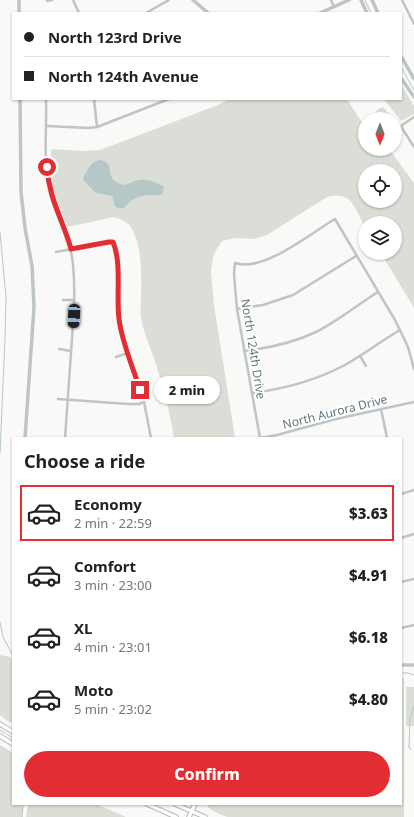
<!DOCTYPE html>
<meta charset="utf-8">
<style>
:root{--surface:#fff;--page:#f2f2f2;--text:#222;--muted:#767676;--line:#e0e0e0;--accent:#e22e32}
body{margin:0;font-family:"Noto Sans",sans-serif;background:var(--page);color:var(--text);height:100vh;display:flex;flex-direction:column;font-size:15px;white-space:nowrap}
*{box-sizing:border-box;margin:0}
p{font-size:13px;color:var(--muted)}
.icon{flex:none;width:22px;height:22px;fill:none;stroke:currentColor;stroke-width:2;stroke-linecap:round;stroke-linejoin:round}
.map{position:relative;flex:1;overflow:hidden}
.details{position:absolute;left:12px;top:437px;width:390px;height:368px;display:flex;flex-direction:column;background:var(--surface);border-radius:0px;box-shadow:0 1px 3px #0004}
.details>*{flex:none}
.top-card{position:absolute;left:12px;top:12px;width:390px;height:88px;border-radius:0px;box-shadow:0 1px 3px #0004;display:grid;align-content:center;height:88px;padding:0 12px;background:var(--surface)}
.needle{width:26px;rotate:180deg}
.buttons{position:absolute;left:358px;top:112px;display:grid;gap:8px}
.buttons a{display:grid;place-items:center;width:44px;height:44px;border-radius:50%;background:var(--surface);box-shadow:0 1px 3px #0004;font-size:20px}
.end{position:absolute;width:18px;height:18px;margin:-9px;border:5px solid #e22e32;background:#fff;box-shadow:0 0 0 2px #fff}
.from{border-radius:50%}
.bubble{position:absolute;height:28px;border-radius:14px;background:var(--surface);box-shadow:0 1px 3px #0004;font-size:13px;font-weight:800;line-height:28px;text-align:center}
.car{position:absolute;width:12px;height:24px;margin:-12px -6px;border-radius:5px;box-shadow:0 0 3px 1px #0007;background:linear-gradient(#222 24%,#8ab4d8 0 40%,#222 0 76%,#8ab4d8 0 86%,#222 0)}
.top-card b{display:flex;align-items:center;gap:14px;height:38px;font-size:15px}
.top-card b+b{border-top:1px solid var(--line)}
.top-card i{width:10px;height:10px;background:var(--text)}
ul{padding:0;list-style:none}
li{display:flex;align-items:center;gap:12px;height:56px;margin:0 8px 6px;padding:0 4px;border:2px solid transparent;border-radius:0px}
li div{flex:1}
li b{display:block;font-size:15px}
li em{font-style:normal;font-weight:800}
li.on{border-color:var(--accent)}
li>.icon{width:36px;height:36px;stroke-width:1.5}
h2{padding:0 12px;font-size:18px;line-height:48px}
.primary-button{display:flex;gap:8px;margin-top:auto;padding:8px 12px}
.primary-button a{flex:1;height:46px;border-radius:24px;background:var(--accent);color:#fff;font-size:16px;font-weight:800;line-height:46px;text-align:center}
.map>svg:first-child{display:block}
</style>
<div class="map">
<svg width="414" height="817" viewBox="0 0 414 817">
<rect width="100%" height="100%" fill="#f9f9f7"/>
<!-- green -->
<g fill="#dbded6" fill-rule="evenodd">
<polygon points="401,84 414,106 414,114 401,121 384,99 401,99"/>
<path d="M229 99H347L361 121H365V149H389L414 183V308L381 253H395V223H365V227C355 210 353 190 327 197L267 235 254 239 236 238 222 241 215 252 213 257 211 272 214 305 235 438H174C170 412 163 386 155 361 150 347 144 333 141 318 140 312 141 306 141 300 141 278 143 254 134 233 131 224 124 220 114 217L67 227 53 189 51 177V149L83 151 100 150 218 105ZM365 171H395V201H365Z"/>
<polygon points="383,107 393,119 371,119 378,109"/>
<polygon points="0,655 10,657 13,661 13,723 9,722 0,715"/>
<path d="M401 678H404V817H227C220 814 210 811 206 804H401Z"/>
<rect x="406" y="687" width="8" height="39"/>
<polygon points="0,745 13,753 13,804 22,804 22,817 0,817"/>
<polygon points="28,804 96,804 126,817 26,817"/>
</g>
<!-- water -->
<path fill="#b5c7c7" d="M98 160C116 161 105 175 116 182 127 189 131 180 140 180 148 179 157 183 164 187L162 194C158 196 154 195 149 195 137 196 132 199 124 208H118L115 206 112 196 96 193 84 181 83 178C87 171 90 163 98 160Z"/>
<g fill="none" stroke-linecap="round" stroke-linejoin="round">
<!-- stream -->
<g stroke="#b5c7c7" stroke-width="1">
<polyline points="365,0 371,13"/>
<polyline points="401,67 414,90"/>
<polyline points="0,232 6,297 5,338 0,453"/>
<polyline points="0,622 3,637 13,656"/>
<polyline points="401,673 408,673 414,675"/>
<polyline points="0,730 13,738"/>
<polyline points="411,749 409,748 410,719 414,706"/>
<polyline points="22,817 23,804"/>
</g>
<defs>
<g id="secondary">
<polyline points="0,724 13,732"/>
<polyline points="0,736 13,744"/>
<polyline points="147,804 176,817"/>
<polyline points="175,804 205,817"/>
<polyline points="189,817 195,804"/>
</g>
</defs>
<!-- secondary casing -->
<use href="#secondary" stroke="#b0babc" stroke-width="5.5"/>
<!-- minor -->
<g stroke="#bec5c7" stroke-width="2.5">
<polyline points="73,0 79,13"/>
<polyline points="331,0 334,7"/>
<polyline points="402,0 414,24"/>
<polyline points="47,1 52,0"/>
<polyline points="146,13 169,0"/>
<path d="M46 99C47 129 43 161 49 190 55 217 71 237 73 265 76 294 73 324 71 353 69 381 67 410 65 438"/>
<polyline points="94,99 97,127"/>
<polyline points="414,117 402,125 402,128 414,147"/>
<polyline points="47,126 89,128 97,127 169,99"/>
<polyline points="56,252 109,242 113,242 117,261 118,309 120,328 144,402 151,438"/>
<polyline points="63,300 74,300"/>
<polyline points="237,309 263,305 293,295 356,256"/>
<polyline points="59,349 71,351"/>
<path d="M244 351C269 348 293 343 316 332 338 321 357 305 378 292"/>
<polyline points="360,356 366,366"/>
<polyline points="116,357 128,353"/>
<path d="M414 369 408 347 395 320 335 219C311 233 263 273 235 263L234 274 237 309 260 438 277 435 336 419 414 402"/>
<path d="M252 393C284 389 314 381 343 366 363 355 381 341 400 330"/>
<polyline points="58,399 128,404 139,404 144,402"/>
<polyline points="381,409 387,438"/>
<polyline points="401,494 414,490"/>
<polyline points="401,538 414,534"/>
<polyline points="401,582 414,579"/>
<polyline points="401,628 414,625"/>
</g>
<!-- tertiary -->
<g stroke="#bec5c7" stroke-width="3.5">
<polyline points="19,0 19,13"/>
<polyline points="193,0 208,13"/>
<polyline points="361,0 367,13"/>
<polyline points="372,0 378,13"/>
<polyline points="320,13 349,0"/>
<polyline points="401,56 414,79"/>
<polyline points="401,78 414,97"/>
<polyline points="20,99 21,192 25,228 32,266 34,307 25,438"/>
<polyline points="401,665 414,665"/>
</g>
<!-- secondary -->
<use href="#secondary" stroke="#fff" stroke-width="3.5"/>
</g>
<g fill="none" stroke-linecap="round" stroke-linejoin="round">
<!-- route -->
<path stroke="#e22e32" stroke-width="5" d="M47 167C49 199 63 220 71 249L109 242H113C122 263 116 296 119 319 122 343 133 367 140 390"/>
</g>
<g text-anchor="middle" stroke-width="4" stroke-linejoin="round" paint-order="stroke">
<!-- street labels -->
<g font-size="12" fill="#60777c" stroke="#fff">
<text transform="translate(253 349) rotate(81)" y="4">North 124th Drive</text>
<text transform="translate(335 412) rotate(-14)" y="4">North Aurora Drive</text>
</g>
</g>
</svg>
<div class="buttons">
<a><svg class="needle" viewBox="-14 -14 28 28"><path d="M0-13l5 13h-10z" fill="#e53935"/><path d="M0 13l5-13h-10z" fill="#767676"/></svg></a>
<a><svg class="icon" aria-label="locate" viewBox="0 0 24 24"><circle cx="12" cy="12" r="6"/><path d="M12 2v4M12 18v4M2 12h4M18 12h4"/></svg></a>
<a><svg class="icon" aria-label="layers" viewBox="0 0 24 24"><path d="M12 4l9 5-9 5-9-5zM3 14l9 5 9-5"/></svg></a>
</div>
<i class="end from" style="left:47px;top:167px"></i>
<i class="end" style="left:140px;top:390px"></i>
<div class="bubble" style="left:154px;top:376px;width:66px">2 min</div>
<i class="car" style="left:74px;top:316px;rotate:183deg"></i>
<div class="top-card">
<b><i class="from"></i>North 123rd Drive</b>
<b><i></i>North 124th Avenue</b>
</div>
<section class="details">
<h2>Choose a ride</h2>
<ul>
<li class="on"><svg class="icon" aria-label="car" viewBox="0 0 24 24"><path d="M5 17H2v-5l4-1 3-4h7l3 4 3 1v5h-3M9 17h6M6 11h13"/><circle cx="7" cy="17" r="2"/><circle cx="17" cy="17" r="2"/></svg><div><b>Economy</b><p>2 min · 22:59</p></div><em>$3.63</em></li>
<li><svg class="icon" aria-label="car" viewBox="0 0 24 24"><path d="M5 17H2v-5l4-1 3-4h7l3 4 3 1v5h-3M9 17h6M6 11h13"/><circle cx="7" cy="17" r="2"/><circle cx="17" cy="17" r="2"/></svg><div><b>Comfort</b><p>3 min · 23:00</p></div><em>$4.91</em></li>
<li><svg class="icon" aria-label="car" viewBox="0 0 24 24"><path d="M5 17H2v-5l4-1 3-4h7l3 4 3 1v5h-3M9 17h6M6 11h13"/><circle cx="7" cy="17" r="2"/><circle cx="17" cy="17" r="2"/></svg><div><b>XL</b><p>4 min · 23:01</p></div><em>$6.18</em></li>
<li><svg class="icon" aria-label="car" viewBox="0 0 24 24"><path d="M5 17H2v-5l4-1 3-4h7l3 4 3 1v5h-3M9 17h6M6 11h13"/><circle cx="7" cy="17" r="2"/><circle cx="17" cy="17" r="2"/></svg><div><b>Moto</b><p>5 min · 23:02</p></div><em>$4.80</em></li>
</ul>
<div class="primary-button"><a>Confirm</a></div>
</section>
</div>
